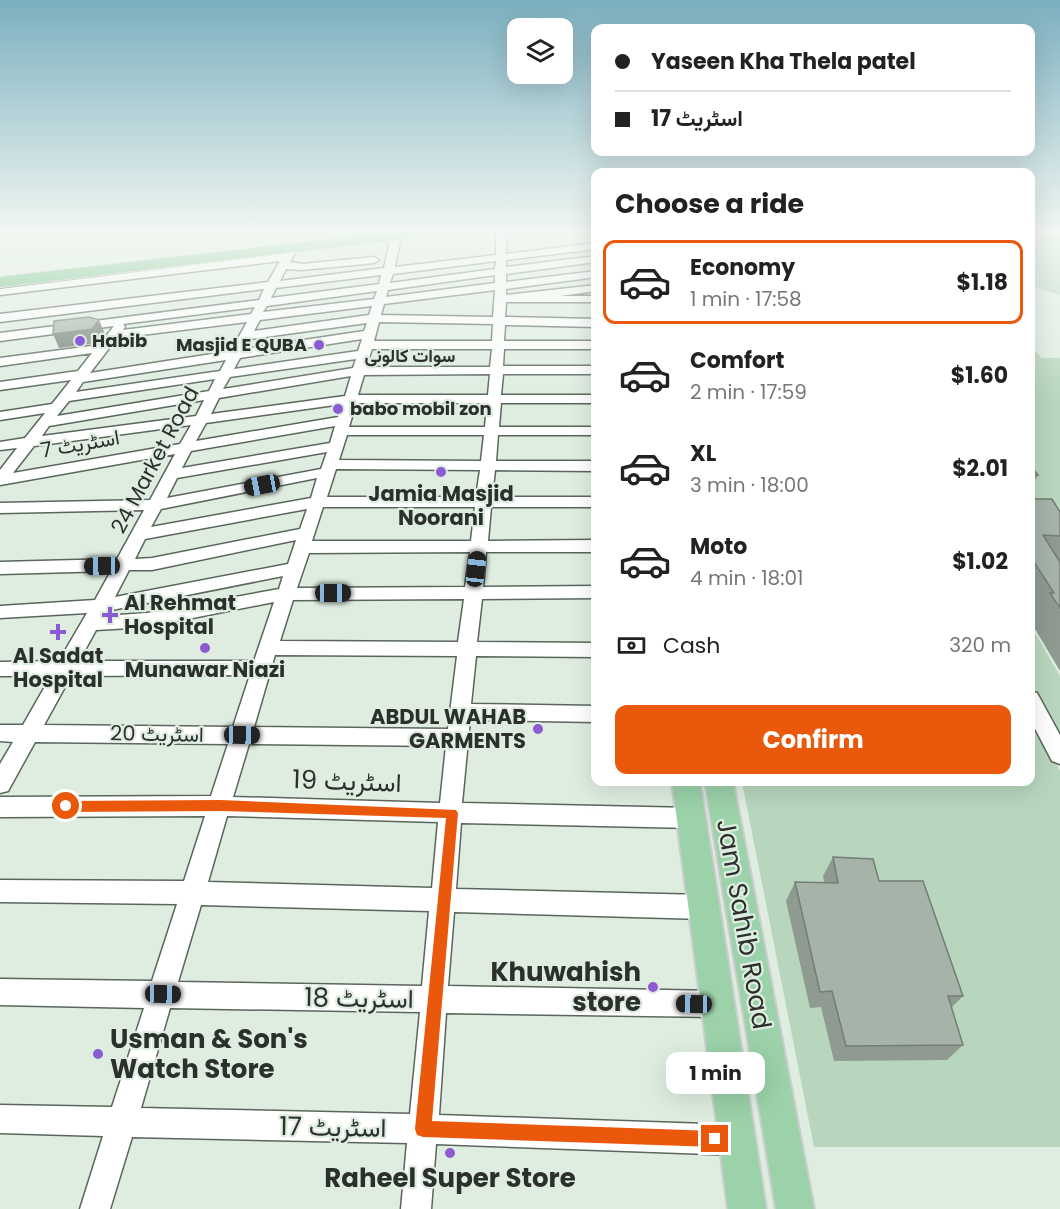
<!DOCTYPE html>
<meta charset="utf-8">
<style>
:root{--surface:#fff;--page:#f2f2f2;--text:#222;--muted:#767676;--line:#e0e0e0;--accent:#ea580c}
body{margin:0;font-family:Poppins,Vazirmatn,sans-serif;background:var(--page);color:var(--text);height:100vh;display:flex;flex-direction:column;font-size:22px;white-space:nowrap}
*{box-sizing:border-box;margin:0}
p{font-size:20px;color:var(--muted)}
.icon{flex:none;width:33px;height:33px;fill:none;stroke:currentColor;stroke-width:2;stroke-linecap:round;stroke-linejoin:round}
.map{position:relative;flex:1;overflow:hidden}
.drawer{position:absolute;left:591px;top:168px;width:444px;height:618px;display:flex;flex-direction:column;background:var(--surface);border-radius:12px;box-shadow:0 6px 24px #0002}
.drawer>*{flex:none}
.hud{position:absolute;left:591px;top:24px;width:444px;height:132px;border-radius:12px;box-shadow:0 6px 24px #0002;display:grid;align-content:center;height:132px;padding:0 24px;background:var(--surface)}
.controls{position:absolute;left:507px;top:18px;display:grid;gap:12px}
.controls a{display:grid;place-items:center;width:66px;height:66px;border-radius:12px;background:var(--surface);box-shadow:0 6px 24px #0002;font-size:30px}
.end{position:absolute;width:27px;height:27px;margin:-14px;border:8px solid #ea580c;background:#fff;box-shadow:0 0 0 3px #fff}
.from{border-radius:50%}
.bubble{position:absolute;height:42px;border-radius:12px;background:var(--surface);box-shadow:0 6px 24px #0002;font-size:20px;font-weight:700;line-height:42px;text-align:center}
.car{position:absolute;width:18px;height:36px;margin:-18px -9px;border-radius:8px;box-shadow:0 0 4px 2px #0007;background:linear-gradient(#222 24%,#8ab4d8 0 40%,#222 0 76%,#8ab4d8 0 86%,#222 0)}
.hud b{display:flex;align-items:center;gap:21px;height:57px;font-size:22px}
.hud b+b{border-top:2px solid var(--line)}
.hud i{width:15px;height:15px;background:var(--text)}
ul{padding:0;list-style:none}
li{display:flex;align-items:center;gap:18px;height:84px;margin:0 12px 9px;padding:0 12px;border:3px solid transparent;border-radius:12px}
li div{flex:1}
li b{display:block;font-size:22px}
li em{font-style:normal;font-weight:700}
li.active{border-color:var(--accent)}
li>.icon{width:54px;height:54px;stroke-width:1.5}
h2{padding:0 24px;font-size:27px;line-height:72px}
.pay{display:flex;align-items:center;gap:15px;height:66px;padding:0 24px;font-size:22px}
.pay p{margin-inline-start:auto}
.cta{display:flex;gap:12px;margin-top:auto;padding:12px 24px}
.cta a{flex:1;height:69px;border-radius:12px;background:var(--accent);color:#fff;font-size:24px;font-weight:700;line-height:69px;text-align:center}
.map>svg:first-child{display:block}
</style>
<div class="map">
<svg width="1060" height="1209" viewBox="0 0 1060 1209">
<rect width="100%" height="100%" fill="#dfede1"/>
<!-- green -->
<g fill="#b8d6bd">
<polygon points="1031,231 1053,231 1060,234 1060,295 1031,286"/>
<polygon points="1030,345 1041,358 1060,358 1060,557 1031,512"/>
<polygon points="1030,624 1060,676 1060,737 1031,681"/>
<polygon points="1031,713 1060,771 1060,1147 814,1147 742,782 1030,782"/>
</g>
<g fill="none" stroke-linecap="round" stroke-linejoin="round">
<defs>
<g id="minor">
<path d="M496 231H506V254L596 243V249L506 260V267L596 256V262L506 274V282L596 271V277L506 289V295L596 285V291L560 296H596V302H506L505 317 596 319V327L505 325 504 341H596V349H504L503 366H596V374H503L501 395H596V403H501L499 427H596V435H498L496 461H596V471L495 470 492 497H596V507H491L488 541 596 540V552H486L483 587 596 586V598L482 599 477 642 596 643V657L476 656 471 704 596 706V722L470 720 462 803 692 808 700 811 703 818 700 825 692 828 461 823 456 889 704 895 713 899 716 907 713 915 704 919 454 912 448 986 718 991 727 995 731 1004 727 1013 718 1017 446 1013 439 1115 737 1125 747 1130 752 1140 747 1150 737 1155 436 1144 431 1209H401L407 1143 132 1137 110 1209H80L103 1136 0 1133V1105L112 1107 144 1008 0 1005V979L152 981 177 904 0 902V880L184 881 205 816 0 817V797L211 796 228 744 35 742 8 791 0 793V764L13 742 0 741V725H23L51 676H0V662L59 661 87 613 0 618V606L95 600 111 571 0 574V562L117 559 144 510 0 513V503L150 500 175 454 0 485V470L17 448 0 450V442L25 438 45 413 0 420V412L52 404 71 380 0 390V382L78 371 92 353 0 366V358L99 345 114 326 0 341V333L259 300 264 289 0 322V314L268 282 280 261 0 295V289L283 254 288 246 292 245 297 248 290 262 302 264 374 257 379 260 374 263 302 270 286 269 280 281 384 268 391 236 396 233 401 236 395 267 496 255ZM496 261 495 269 390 283 393 274ZM381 275 379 284 271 298 276 288ZM495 275V283L386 297 388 290ZM495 290 493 317 381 315 384 304ZM377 291 374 299 263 312 267 306ZM372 306 369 315 254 331 260 320ZM255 307 251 314 123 330 125 327 123 324ZM247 322 231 351 90 373 117 338ZM379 322 493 324 492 341H374ZM367 323 364 331 244 349 250 339ZM362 339 358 351 234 369 240 358ZM372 349H492L490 367H366ZM356 359 353 368 223 389 230 377ZM226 360 220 371 76 392 83 382ZM490 374 488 395H358L364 375ZM351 376 345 396 211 414 219 398ZM215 379 209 391 57 416 69 401ZM204 400 196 416 42 436 49 426ZM356 403H487L485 427H349ZM342 404 338 417 196 441 206 423ZM191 425 180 444 13 473 34 446ZM335 426 330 443 182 468 191 451ZM347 435H484L481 461 339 460ZM327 452 321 469 167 498 177 478ZM336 469 480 470 476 497H327ZM317 478 311 498 151 527 161 509ZM323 507H475L471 541H312ZM307 509 300 529 152 558 135 559 145 539ZM296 540 288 564 115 597 129 570H152ZM470 552 465 587 297 588 309 553ZM283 576 279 589 147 613 104 616 107 611ZM464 599 458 642 280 641 293 600ZM274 602 254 661H79L96 630 147 627ZM275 655 457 656 448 729 254 727ZM250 675 233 727 44 725 71 676ZM249 744 446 746 440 803 233 797ZM227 816 438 822 432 888 208 882ZM201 905 429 911 422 986 178 982ZM170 1008 420 1012 410 1114 141 1108Z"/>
<polygon points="1030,691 1037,693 1060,735 1060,764 1052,761 1030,719"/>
</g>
<g id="major">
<polygon points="672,782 700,782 766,1209 728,1209"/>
<polygon points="705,782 733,782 814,1209 776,1209"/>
</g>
<polygon id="highway" points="401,231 444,231 437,235 0,287 0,277"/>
</defs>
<!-- minor casing -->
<use href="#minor" stroke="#5a665c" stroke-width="3"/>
<!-- major casing -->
<use href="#major" stroke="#cccdcc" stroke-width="4"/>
<!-- highway casing -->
<use href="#highway" stroke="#cccdcc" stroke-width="2"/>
<!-- minor -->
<use href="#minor" fill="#fff" fill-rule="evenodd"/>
<!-- major -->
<use href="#major" fill="#9bd2a9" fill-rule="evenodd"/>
<!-- highway -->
<use href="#highway" fill="#59b470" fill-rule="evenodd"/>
</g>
<!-- wall -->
<g fill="#8f9a90">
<polygon points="1030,465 1038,475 1030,490"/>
<polygon points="1030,499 1060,512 1060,671 1032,624 1033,621 1030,617"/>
<polygon points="833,857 879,881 963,996 951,1008 963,1045 947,1060 834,1061 821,1007 810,1008 786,901 795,882 824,882 823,876"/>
</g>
<!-- shaded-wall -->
<polygon fill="#747d76" points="99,320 105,334 98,343 59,348 53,334"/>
<!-- building -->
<g fill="#a6b3a8" stroke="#747d76" stroke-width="1.5">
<polygon points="89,317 99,320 92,329 53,334 54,321"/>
<polygon points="1030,465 1038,475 1030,475"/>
<polygon points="1030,499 1052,499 1060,512 1060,536 1043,535 1060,562 1060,608 1050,593 1054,593 1030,556"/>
<polygon points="833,857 873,859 879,881 923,881 963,996 948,996 963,1045 846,1046 832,991 820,992 795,882 838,883"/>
</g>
<!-- sky -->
<linearGradient id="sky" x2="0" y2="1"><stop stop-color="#7bafbf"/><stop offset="0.58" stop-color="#f1f7f2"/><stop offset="1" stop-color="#f1f7f2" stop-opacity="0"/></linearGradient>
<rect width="1060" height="400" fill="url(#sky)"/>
<!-- route -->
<polygon fill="#ea580c" points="220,800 456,810 458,813 432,1121 715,1131 720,1134 723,1139 720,1145 715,1147 423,1137 417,1135 415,1129 446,818 220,811 66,812 60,806 66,801"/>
<!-- markers -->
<g fill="#8c5bd4" stroke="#dfede1" stroke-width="2">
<circle cx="80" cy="341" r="6"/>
<circle cx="319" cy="345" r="6"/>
<circle cx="338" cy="409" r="6"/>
<circle cx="441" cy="472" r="6"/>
<path d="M107 606h6v6h6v6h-6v6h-6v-6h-6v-6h6z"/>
<path d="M55 623h6v6h6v6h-6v6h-6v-6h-6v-6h6z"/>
<circle cx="205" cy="648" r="6"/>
<circle cx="538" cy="729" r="6"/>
<circle cx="653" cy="987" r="6"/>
<circle cx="98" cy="1054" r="6"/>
<circle cx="450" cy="1153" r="6"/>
</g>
<g text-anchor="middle" stroke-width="4.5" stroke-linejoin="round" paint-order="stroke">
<!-- far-poi labels -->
<g font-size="18" font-weight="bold" fill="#2b302c" stroke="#dfede1" text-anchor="start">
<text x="92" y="347">Habib</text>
<text x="307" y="351" text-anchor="end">Masjid E QUBA</text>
<text x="350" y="415">babo mobil zon</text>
</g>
<!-- far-neighbourhood labels -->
<g font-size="18" font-weight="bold" fill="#2b302c" stroke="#dfede1">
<text x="410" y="362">سوات کالونی</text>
</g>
<!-- street labels -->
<g font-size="21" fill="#2b302c" stroke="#dfede1">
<text transform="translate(80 444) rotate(-10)" y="7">اسٹریٹ 7</text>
<text transform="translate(155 460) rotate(-62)" y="7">24 Market Road</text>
<text transform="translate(157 734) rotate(1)" y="7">اسٹریٹ 20</text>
</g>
<!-- poi labels -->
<g font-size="21" font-weight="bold" fill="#2b302c" stroke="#dfede1">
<text x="441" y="501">Jamia Masjid<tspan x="441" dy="24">Noorani</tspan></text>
<text x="124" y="610" text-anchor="start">Al Rehmat<tspan x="124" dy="24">Hospital</tspan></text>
<text x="58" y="663">Al Sadat<tspan x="58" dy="24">Hospital</tspan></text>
<text x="205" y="677">Munawar Niazi</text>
<text x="526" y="724" text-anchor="end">ABDUL WAHAB<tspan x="526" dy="24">GARMENTS</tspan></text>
</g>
<!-- near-street labels -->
<g font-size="26" fill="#2b302c" stroke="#dfede1">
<text transform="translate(347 781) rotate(2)" y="9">اسٹریٹ 19</text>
<text transform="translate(744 924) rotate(80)" y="9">Jam Sahib Road</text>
<text transform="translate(359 998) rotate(1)" y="9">اسٹریٹ 18</text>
<text transform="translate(333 1127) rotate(1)" y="9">اسٹریٹ 17</text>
</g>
<!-- near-poi labels -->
<g font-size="26" font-weight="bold" fill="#2b302c" stroke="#dfede1" text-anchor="end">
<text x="641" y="981">Khuwahish<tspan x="641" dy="30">store</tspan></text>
<text x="110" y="1048" text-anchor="start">Usman &amp; Son's<tspan x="110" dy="30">Watch Store</tspan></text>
<text x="450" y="1187" text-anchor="middle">Raheel Super Store</text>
</g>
</g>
</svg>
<div class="controls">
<a><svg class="icon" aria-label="layers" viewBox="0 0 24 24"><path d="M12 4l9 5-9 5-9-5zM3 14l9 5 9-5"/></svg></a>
</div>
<i class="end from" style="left:66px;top:806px"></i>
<i class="end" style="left:715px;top:1139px"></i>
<div class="bubble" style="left:666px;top:1052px;width:99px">1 min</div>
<i class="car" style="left:262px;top:485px;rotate:259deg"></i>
<i class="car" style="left:102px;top:566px;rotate:269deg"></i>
<i class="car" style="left:476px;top:569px;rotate:7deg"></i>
<i class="car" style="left:333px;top:593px;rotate:90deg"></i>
<i class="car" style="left:242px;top:735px;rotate:91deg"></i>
<i class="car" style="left:163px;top:994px;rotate:91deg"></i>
<i class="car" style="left:694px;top:1004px;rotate:271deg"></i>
<div class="hud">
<b><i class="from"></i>Yaseen Kha Thela patel</b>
<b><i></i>اسٹریٹ 17</b>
</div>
<section class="drawer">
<h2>Choose a ride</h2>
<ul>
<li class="active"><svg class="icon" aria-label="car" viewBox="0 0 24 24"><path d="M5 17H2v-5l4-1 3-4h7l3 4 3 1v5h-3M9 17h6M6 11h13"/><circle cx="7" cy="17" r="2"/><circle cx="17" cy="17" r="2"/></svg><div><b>Economy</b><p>1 min · 17:58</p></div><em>$1.18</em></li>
<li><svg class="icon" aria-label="car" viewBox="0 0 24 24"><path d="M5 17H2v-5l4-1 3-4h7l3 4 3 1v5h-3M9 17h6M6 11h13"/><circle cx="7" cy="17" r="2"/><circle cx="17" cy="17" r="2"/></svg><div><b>Comfort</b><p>2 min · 17:59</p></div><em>$1.60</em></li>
<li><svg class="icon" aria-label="car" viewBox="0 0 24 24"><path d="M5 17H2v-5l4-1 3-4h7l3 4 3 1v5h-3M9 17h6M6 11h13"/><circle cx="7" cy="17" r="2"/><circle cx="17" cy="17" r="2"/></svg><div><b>XL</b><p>3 min · 18:00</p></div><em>$2.01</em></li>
<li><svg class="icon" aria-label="car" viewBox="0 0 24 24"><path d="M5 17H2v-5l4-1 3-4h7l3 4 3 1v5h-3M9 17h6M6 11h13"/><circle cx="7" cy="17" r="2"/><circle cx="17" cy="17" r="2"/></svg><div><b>Moto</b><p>4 min · 18:01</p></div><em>$1.02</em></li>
</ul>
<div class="pay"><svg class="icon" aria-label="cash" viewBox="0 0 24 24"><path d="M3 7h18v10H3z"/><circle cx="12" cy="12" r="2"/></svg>Cash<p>320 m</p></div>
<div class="cta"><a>Confirm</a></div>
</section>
</div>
